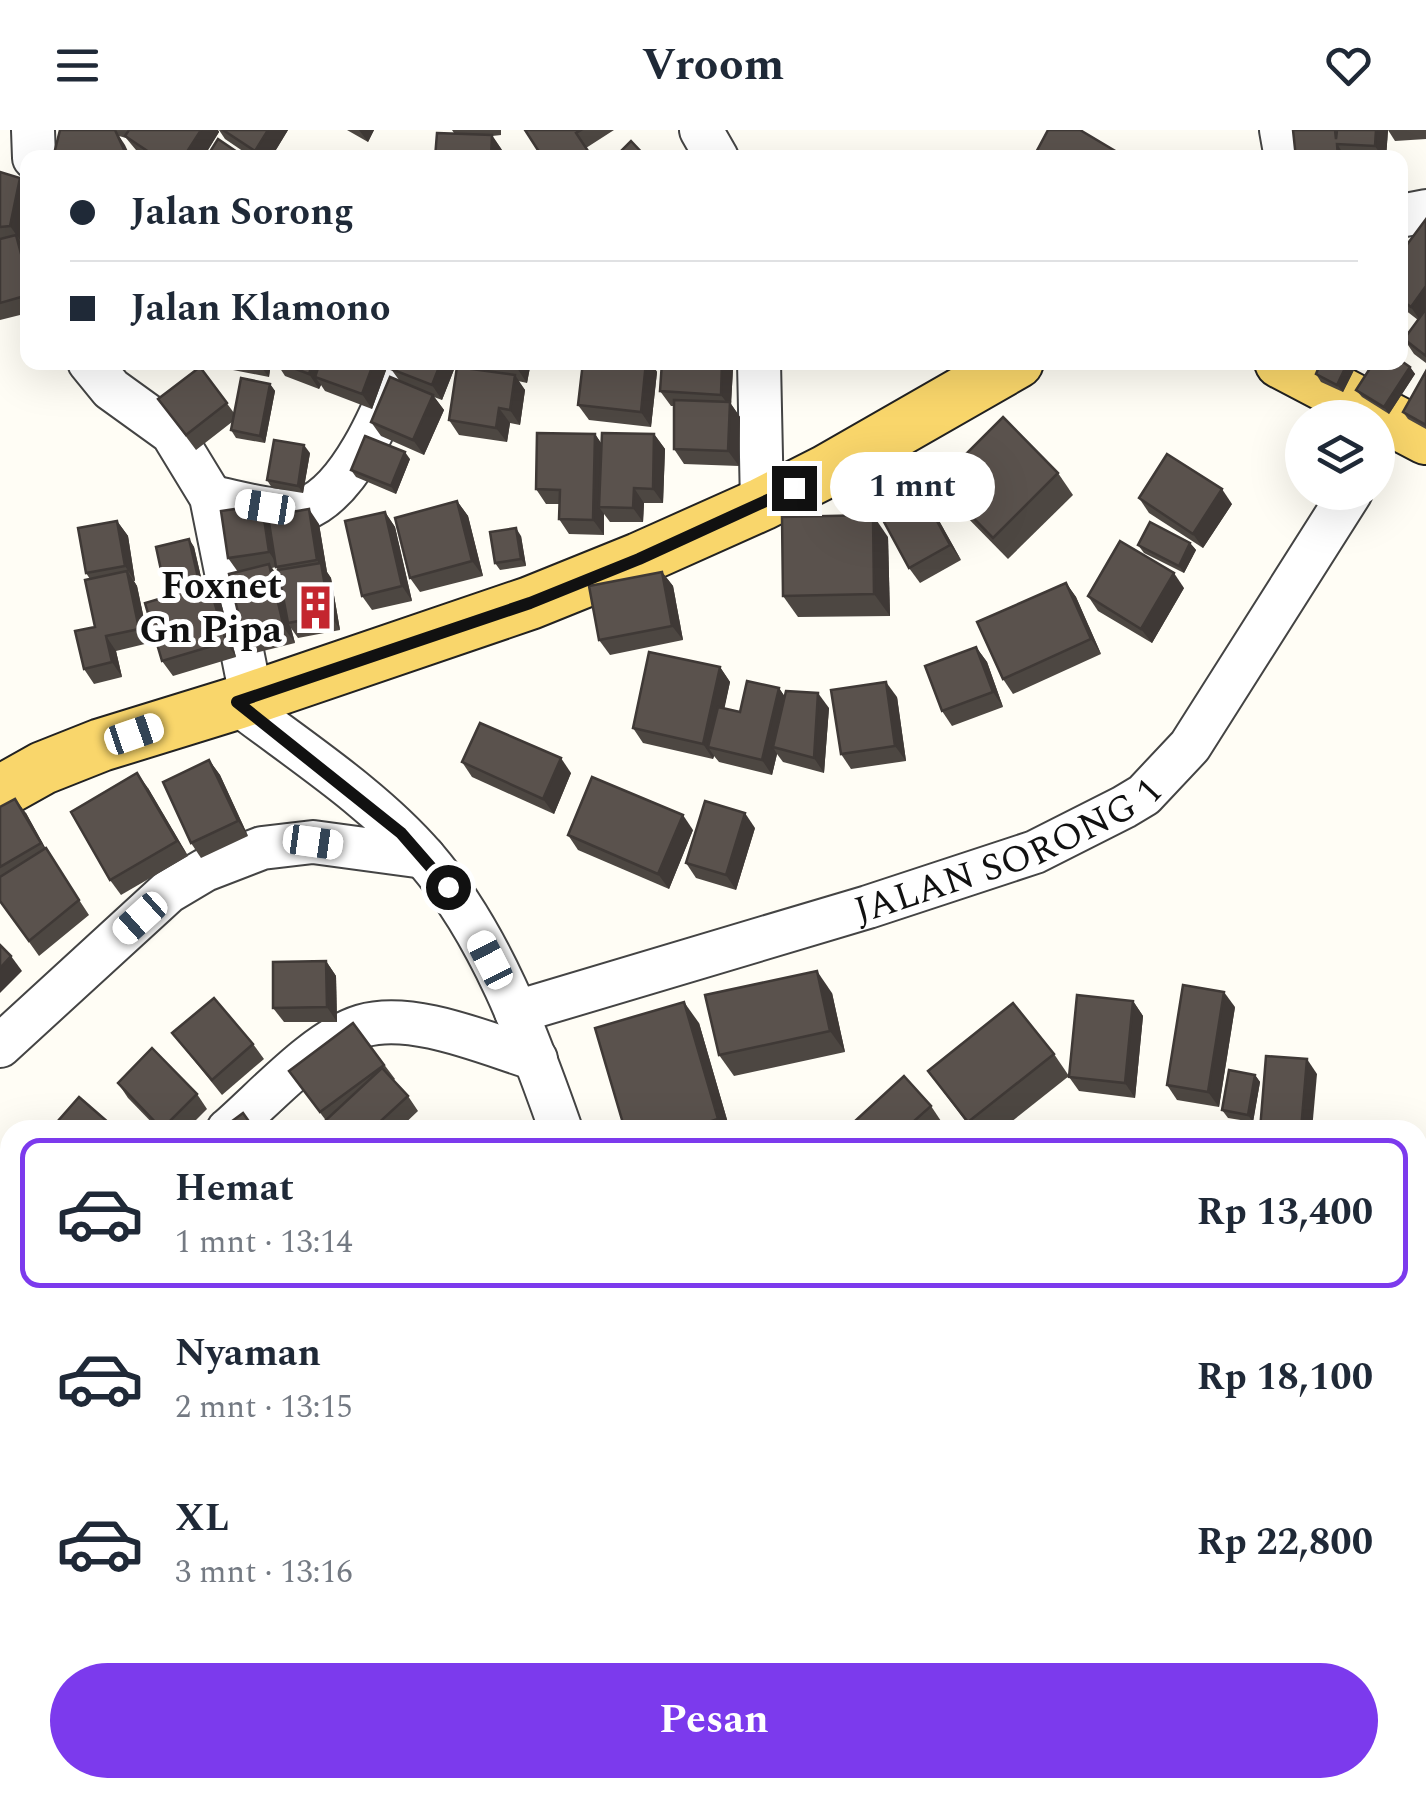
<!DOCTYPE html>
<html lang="id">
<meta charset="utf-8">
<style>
:root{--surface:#fff;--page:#f6f6f7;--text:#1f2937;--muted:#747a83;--line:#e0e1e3;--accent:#7c3aed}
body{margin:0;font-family:Spectral,serif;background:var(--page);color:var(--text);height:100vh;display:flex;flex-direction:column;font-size:38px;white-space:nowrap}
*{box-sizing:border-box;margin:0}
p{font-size:32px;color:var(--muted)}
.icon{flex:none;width:55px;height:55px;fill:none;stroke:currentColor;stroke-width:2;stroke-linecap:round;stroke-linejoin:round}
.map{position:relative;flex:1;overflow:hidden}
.sheet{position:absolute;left:0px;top:990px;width:1428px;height:678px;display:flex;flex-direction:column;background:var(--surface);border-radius:30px 30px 0 0;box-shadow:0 10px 40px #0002}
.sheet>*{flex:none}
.banner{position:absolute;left:20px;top:20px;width:1388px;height:220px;border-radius:20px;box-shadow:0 10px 40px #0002;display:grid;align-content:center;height:220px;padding:0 50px;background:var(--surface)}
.controls{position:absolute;left:1285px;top:270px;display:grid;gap:20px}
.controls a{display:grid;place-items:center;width:110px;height:110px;border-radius:50%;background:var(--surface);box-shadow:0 10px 40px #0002;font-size:50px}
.end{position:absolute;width:45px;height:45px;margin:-22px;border:12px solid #111;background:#fff;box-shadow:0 0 0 5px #fff}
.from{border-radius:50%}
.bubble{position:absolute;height:70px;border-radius:35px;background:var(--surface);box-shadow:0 10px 40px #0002;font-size:32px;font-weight:700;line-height:70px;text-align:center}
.car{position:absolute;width:30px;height:60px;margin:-30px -15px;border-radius:12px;box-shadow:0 0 8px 2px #0007;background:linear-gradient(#fff 24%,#345 0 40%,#fff 0 76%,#345 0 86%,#fff 0)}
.banner b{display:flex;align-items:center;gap:35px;height:95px;font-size:38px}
.banner b+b{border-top:2px solid var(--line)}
.banner i{width:25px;height:25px;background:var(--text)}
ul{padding:18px 0 0;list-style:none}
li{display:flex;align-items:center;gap:30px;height:150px;margin:0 20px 15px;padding:0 30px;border:5px solid transparent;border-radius:20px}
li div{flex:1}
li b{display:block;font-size:38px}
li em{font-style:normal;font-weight:700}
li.current{border-color:var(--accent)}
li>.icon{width:90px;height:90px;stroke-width:1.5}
.primary-button{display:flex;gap:20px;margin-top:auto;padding:20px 50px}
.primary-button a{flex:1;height:115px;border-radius:60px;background:var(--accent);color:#fff;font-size:40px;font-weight:700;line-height:115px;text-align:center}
header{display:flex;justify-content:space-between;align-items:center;height:130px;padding:0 50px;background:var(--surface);font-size:45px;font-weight:700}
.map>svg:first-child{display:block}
</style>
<header><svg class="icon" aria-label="menu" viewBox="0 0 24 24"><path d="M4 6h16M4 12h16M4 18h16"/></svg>Vroom<svg class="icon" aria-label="heart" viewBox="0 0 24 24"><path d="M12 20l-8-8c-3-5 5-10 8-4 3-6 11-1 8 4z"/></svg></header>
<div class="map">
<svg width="1426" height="1666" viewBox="0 0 1426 1666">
<rect width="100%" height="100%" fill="#fffdf5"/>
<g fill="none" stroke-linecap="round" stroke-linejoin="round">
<defs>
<g id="minor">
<polyline points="33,0 34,28"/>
<polyline points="701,0 717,28"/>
<polyline points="1281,0 1286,28"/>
<polyline points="1400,86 1426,81"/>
<polyline points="89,232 111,259 172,303 211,367 251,566"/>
<polyline points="759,232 762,374"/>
<path d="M211 367C234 371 283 386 304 379 352 361 385 276 403 232"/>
<path d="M237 573C300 621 373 668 425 728 491 805 528 906 561 1000"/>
<path id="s1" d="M516 882 868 777 1035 722 1124 677 1144 665 1190 616 1351 362"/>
<polyline points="0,916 168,762 205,740 262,718 313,712 424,727"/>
<path d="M228 1000C265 968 316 910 362 896 413 881 487 914 536 929"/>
<polyline points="0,1386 10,1391"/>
<polyline points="354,1658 364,1666"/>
<polyline points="758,1658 759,1666"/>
<polyline points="474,1666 479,1658"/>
</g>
<g id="major">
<polyline points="1281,232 1426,308"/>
<polyline points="0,662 43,638 101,615 237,573 530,473 639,429 762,374 825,342 1017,232"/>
</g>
</defs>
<!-- minor casing -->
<use href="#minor" stroke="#444" stroke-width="46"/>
<!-- major casing -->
<use href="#major" stroke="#222" stroke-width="56"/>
<!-- minor -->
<use href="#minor" stroke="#fff" stroke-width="42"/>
<!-- major -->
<use href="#major" stroke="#f9d66b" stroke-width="52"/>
</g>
<!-- wall -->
<g fill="#4d4742" fill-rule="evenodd">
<polygon points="60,0 218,0 219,2 203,28 146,28 136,20 126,8 119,6 131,28 53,28"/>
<polygon points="219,0 288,0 271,28 253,28 225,9"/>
<polygon points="347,0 374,0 368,12"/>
<polygon points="452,0 501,0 501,5 492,6 502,20 454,3"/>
<polygon points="525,0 614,0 586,18 593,28 543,28"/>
<polygon points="1293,0 1388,0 1386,28 1296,28"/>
<polygon points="1388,0 1426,0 1426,9 1395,11"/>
<polygon points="0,42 28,60 28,75 20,110 28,124 28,183 0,190"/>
<polygon points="1426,89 1426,233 1414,224 1404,209 1418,190 1400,176 1400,124"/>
<polygon points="151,232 183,232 183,237"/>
<polygon points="192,232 271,232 269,247"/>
<polygon points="276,232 389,232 372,279 325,261 321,255 319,259 285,246"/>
<polygon points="393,232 457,232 442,270 434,267 444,280 424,325 381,306 371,292 399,250 391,239"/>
<polygon points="465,232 531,232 527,253 518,251 525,260 520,295 510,293 507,312 459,305 449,290 469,239"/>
<polygon points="583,232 651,232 657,242 651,297 589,290 578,275"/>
<polygon points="1358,232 1343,262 1321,252 1316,244"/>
<polygon points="200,237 234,283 270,254 275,261 265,313 236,308 231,300 232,292 196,320 158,269"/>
<polygon points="1410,237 1415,244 1389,284 1362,267 1356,260"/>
<polygon points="733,239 731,274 740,287 739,336 684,334 674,319 674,276 671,276 660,261"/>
<polygon points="1426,241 1426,299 1408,289 1403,282"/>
<polygon points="595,304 601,313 654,304 665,319 663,373 644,373 643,392 610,392 604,384 604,405 569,404 559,389 559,374 546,374 536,359"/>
<polygon points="310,323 303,363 272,358 267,350"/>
<polygon points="410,329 396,364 356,347 351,340"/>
<polygon points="1058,343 1073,365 1008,429 953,373 938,352"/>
<polygon points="918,356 928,371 961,430 920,453 909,438"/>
<polygon points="1139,368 1232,374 1203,418 1149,383"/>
<polygon points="457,371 468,386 483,446 420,462 410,448"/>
<polygon points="385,382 395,397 412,471 372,480 362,466"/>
<path d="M270 386 319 394 327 442 331 448 340 500 298 508 291 498 295 513 255 523 244 508 238 442 228 428ZM276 437 278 440 280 449 272 438Z"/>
<polygon points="117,391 128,406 135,451 134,451 137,456 149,513 116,521 122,547 94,554 84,539 95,497 90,449 86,443"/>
<polygon points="521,406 526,436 500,440 495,433"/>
<polygon points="888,407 890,486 798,487 783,466"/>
<polygon points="189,409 194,417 203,456 209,454 220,469 236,527 173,546 162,531 168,467 166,463"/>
<polygon points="1190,413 1196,420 1184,443 1144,423 1138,415"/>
<polygon points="662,442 673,456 683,510 610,525 599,510"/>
<polygon points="1066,453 1076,467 1101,524 1013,564 1003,549"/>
<polygon points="1184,458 1152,513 1098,481 1088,466"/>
<polygon points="976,517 987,532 1003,577 952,596 942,581"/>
<polygon points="720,537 730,552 724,578 740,582 779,558 785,567 829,578 824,643 783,632 777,624 772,645 719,632 714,626 713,629 643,613 633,598"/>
<polygon points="897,567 906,631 851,639 841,624"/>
<polygon points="209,630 220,645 248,706 201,728 191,713"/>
<polygon points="462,632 571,643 554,684 472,647"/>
<polygon points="148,658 188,726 121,765 110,750"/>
<polygon points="0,677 26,683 45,718 89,785 39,826 0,771"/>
<polygon points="755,698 736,760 696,748 686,733"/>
<polygon points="693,700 669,759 578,720 568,705"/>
<polygon points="326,831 336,846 337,892 284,892 273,878"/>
<polygon points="832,863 845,922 734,946 719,925"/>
<polygon points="1133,871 1143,886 1135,968 1079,961 1069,947"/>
<polygon points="1235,877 1219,977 1177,970 1167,955"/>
<polygon points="353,893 395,949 393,951 408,966 418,981 398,1000 333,1000 289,941"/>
<polygon points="699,893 730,1000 625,1000"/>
<polygon points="172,903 253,914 264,929 222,965"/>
<polygon points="1054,924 1069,946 1001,1000 972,1000 928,941"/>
<polygon points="1255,945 1260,952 1253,992 1228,988 1222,980"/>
<polygon points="118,953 197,964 207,979 186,1000 159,1000 128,968"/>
<polygon points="931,976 941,991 931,1000 861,1000 855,991"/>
<polygon points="0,1077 10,1079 10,1166 0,1164"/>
<polygon points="0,1410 10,1414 10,1510 0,1502"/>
<polygon points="215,1658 305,1658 310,1664 344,1666 227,1666"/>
<polygon points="628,1658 682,1658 674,1666 637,1666"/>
</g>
<!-- shaded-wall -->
<g fill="#3f3936">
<polygon points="115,0 125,15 131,28 123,28"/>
<polygon points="201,0 218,0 219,2 203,28 183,28"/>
<polygon points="268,0 288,0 271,28 260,28 255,21"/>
<polygon points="359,0 374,0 368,12"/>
<polygon points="1376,0 1388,0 1386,28 1383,28 1375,16"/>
<polygon points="492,5 502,20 502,28 491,28"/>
<polygon points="1337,14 1346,28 1338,28"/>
<polygon points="20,48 28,60 28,75 20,110 10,96"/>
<polygon points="16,105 26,120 28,150"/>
<polygon points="1426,156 1426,185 1421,192 1411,177"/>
<polygon points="271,232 269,247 258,233"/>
<polygon points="313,232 329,232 315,247 321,255 319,259 309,244"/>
<polygon points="374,232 389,232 372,279 362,264"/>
<polygon points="441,232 457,232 442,270 432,255"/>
<polygon points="518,232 531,232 527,253 517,238"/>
<polygon points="646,232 651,232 657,242 651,297 641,282"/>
<polygon points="722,232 729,232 733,239 731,274 740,287 739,336 728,321 730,277 721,265"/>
<polygon points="1348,232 1358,232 1343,262 1337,255"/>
<polygon points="1410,237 1415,244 1389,284 1384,277"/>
<polygon points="515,245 525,260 520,295 510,280"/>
<polygon points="270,254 275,261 265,313 260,306"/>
<polygon points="433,265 444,280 424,325 413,310"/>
<polygon points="499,278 510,293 507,312 496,298"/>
<polygon points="595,304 605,319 599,377 604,384 604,405 593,390"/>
<polygon points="654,304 665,319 663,373 653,359"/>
<polygon points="304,315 310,323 303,363 298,356"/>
<polygon points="405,322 410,329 396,364 391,356"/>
<polygon points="918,356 928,371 961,430 950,415"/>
<polygon points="634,358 644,373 643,392 633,378"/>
<polygon points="1222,359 1232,374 1203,418 1193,404"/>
<polygon points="457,371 468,386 483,446 472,431"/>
<polygon points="262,375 273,390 279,437 269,422"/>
<polygon points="309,379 319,394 327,442 331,448 340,500 330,485 321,436 317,430"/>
<polygon points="385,382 395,397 412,471 402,456"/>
<polygon points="873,385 888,407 890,486 874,464"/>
<polygon points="117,391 128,406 135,451 125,436"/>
<polygon points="516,398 521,406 526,436 521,429"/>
<polygon points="189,409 194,417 205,464 200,456"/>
<polygon points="1190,413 1196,420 1184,443 1179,436"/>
<polygon points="269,434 280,449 288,493 291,498 295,513 284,498"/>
<polygon points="127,441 137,456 149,513 139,499"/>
<polygon points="662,442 673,456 683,510 672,496"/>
<polygon points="1174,443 1184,458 1152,513 1141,499"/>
<polygon points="1066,453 1076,467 1101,524 1091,509"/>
<polygon points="209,454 220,469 236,527 226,512"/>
<polygon points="106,506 116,521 122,547 112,532"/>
<polygon points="976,517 987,532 1003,577 993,562"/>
<polygon points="720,537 730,552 716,619 708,617 714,626 713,629 703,614"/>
<polygon points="886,552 897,567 906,631 895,616"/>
<polygon points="779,558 789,573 773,617 777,624 772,645 762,630"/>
<polygon points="818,563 829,578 824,643 814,628"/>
<polygon points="561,628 571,643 554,684 543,669"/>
<polygon points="209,630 220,645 248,706 238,691"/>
<polygon points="137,643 148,658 188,726 177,711"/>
<polygon points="15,669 26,683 51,728 41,713"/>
<polygon points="745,683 755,698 736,760 726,745"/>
<polygon points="683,685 693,700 669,759 658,744"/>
<polygon points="11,826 22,841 0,863 0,838"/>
<polygon points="326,831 336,846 337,892 327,877"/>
<polygon points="817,841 832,863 845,922 830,901"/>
<polygon points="1224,862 1235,877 1219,977 1208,962"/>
<polygon points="1133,871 1143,886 1135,968 1125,953"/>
<polygon points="684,872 699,893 730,1000 725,1000 718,989"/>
<polygon points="1307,929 1317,944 1312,1000 1301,1000"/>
<polygon points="1255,945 1260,952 1253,992 1248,985"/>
<polygon points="56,1658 66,1658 72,1666 49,1666"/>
<polygon points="297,1658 305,1658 311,1666 291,1666"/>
<polygon points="658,1658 682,1658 674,1666 650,1666"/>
<polygon points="1230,1658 1240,1658 1244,1664 1243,1666 1226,1666"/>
</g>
<!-- building -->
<g fill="#5a524d" stroke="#3f3936" stroke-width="2.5">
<polygon points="60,0 115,0 125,22 123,28 53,28"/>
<polygon points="129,0 201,0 183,28 158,28 125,6"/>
<polygon points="223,0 268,0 255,21"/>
<polygon points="525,0 581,0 576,3 590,24 585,28 543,28"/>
<polygon points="1048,0 1080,0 1127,28 1033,28"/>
<polygon points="1293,0 1335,0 1336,9 1337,0 1376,0 1375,16 1337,14 1338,28 1296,28"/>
<polygon points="437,3 492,5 491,28 435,28"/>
<polygon points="218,9 246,28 206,28"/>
<polygon points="631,11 647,28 614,28"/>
<polygon points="0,42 20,48 10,96 0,97"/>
<polygon points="1426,89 1426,156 1411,177 1400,169 1400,124"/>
<polygon points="16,105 28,150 28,165 0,173 0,109"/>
<polygon points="1426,179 1426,226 1404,209"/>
<polygon points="1400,230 1410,237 1384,277 1356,260 1374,232 1400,232"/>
<polygon points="278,232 313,232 309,244"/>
<polygon points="320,232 374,232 362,264 315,247"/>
<polygon points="393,232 441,232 432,255 391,239"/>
<polygon points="491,232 518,232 517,238"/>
<polygon points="583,232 646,232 641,282 578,275"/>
<polygon points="662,232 722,232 721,265 660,261"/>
<polygon points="1321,232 1348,232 1337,255 1316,244"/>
<polygon points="200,237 227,273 186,305 158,269"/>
<polygon points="457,237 515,245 510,280 499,278 496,298 449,290"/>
<polygon points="1426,241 1426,295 1403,282"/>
<polygon points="390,247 433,265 413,310 371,292"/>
<polygon points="241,248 270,254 260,306 231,300"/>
<polygon points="674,270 730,272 728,321 674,319"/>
<polygon points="1003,287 1058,343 993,408 938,352"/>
<polygon points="537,303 595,304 593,390 559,389 560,360 536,359"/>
<polygon points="602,303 654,304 653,359 634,358 633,378 599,377"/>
<polygon points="365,306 405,322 391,356 351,340"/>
<polygon points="274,310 304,315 298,356 267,350"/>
<polygon points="1167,324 1222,359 1193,404 1139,368"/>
<polygon points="918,356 950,415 909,438 877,379"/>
<polygon points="457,371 472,431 410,448 395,388"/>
<polygon points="262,375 269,422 228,428 221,381"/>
<polygon points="309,379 317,430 276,437 268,386"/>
<polygon points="385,382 402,456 362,466 345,391"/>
<polygon points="873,385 874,464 783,466 782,387"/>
<polygon points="117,391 125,436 86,443 78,398"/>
<polygon points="1150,392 1190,413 1179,436 1138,415"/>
<polygon points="516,398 521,429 495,433 490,402"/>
<polygon points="189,409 200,456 166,463 156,417"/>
<polygon points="1120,411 1174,443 1141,499 1088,466"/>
<polygon points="321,433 330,485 288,493 278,440"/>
<polygon points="269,434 284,498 244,508 229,444"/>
<polygon points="127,441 139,499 106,506 112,532 84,539 75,501 95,497 85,450"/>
<polygon points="662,442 672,496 599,510 589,456"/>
<polygon points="1066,453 1091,509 1003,549 977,492"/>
<polygon points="209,454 226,512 162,531 145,473"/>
<polygon points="976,517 993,562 942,581 925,536"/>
<polygon points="649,522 720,537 703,614 633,598"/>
<polygon points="747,551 779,558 762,630 708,617 718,577 740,582"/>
<polygon points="886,552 895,616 841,624 831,560"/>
<polygon points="786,561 818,563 814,628 773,617"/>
<polygon points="480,593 561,628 543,669 462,632"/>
<polygon points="209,630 238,691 191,713 163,652"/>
<polygon points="137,643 177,711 110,750 71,682"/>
<polygon points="592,647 683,685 658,744 568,705"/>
<polygon points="15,669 41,713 0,737 0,677"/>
<polygon points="705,671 745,683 726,745 686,733"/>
<polygon points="46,718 79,770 29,811 0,771 0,747"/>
<polygon points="0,815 11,826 0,838"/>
<polygon points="326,831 327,877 273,878 273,832"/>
<polygon points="817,841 830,901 719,925 705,865"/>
<polygon points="1183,855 1224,862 1208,962 1167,955"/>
<polygon points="1077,865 1133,871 1125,953 1069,947"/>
<polygon points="214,868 253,914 212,950 172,903"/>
<polygon points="684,872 718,989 682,1000 625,1000 595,898"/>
<polygon points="1013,873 1054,924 968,992 928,941"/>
<polygon points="353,893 384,935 320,982 289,941"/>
<polygon points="152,918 197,964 162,999 118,953"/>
<polygon points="1266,926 1307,929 1301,1000 1260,1000"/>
<polygon points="382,938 408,966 371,1000 336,1000 326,990"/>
<polygon points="1229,940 1255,945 1248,985 1222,980"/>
<polygon points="904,946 931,976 904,1000 863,1000 855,991"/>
<polygon points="79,967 117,1000 50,1000"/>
<polygon points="243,983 255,1000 220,1000"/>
<polygon points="419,992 425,1000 408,1000"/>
<polygon points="849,993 855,1000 840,1000"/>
<polygon points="0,1077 10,1079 10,1153 0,1151"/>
<polygon points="2,1408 10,1414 10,1503 0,1495 0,1410"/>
<polygon points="0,1599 10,1607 10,1658 56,1658 49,1666 0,1666"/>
<polygon points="61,1658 89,1658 104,1666 56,1666"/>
<polygon points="226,1658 297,1658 291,1666 238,1666"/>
<polygon points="314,1658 332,1658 344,1666 308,1666"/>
<polygon points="634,1658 658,1658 650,1666 643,1666"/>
<polygon points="1140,1658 1230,1658 1226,1666 1137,1666"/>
<polygon points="1381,1661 1382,1666 1302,1666 1302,1665"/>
</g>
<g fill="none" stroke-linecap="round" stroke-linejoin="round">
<!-- route -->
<polyline stroke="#111" stroke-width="12" points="448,757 401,703 237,572 530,473 639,429 794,358"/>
</g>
<!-- icons -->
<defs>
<symbol id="building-bare" viewBox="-9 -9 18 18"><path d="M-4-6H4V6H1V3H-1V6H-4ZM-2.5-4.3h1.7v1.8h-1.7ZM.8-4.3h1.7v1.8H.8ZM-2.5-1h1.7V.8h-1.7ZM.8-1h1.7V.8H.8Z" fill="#c4262e" stroke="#fff" stroke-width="2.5" paint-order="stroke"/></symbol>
</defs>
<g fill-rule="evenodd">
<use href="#building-bare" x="284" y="446" width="63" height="63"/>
</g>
<g text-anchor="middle" stroke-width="10" stroke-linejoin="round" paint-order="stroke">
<!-- poi labels -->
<g font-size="38" font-weight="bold" fill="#111" stroke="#fff" text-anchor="end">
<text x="282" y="468">Foxnet<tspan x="282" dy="44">Gn Pipa</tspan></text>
</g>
<!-- street labels -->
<g font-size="38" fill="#111" stroke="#fff">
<text dy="13" stroke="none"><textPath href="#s1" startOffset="518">JALAN SORONG 1</textPath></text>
</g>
</g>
</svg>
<div class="controls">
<a><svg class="icon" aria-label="layers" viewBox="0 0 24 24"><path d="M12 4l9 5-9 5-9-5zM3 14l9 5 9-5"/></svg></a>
</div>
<i class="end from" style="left:448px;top:757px"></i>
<i class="end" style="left:794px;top:358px"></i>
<div class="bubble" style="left:830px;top:322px;width:165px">1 mnt</div>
<i class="car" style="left:265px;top:377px;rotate:279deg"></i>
<i class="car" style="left:134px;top:604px;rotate:71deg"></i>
<i class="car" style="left:313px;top:712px;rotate:98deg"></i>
<i class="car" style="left:140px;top:788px;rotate:228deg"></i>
<i class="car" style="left:490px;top:830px;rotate:333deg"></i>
<div class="banner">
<b><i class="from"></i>Jalan Sorong</b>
<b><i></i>Jalan Klamono</b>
</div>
<section class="sheet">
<ul>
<li class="current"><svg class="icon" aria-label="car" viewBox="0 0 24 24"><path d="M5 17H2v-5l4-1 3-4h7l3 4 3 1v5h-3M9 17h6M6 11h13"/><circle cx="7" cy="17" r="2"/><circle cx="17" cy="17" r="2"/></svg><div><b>Hemat</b><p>1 mnt · 13:14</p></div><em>Rp 13,400</em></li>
<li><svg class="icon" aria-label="car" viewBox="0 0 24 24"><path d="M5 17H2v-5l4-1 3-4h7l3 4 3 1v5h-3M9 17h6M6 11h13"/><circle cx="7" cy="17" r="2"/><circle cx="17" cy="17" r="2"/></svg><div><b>Nyaman</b><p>2 mnt · 13:15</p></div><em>Rp 18,100</em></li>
<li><svg class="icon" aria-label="car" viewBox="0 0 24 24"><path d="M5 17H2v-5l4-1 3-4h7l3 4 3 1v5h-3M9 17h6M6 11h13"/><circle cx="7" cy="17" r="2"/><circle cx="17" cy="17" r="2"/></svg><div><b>XL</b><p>3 mnt · 13:16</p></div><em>Rp 22,800</em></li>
</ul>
<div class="primary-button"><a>Pesan</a></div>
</section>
</div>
